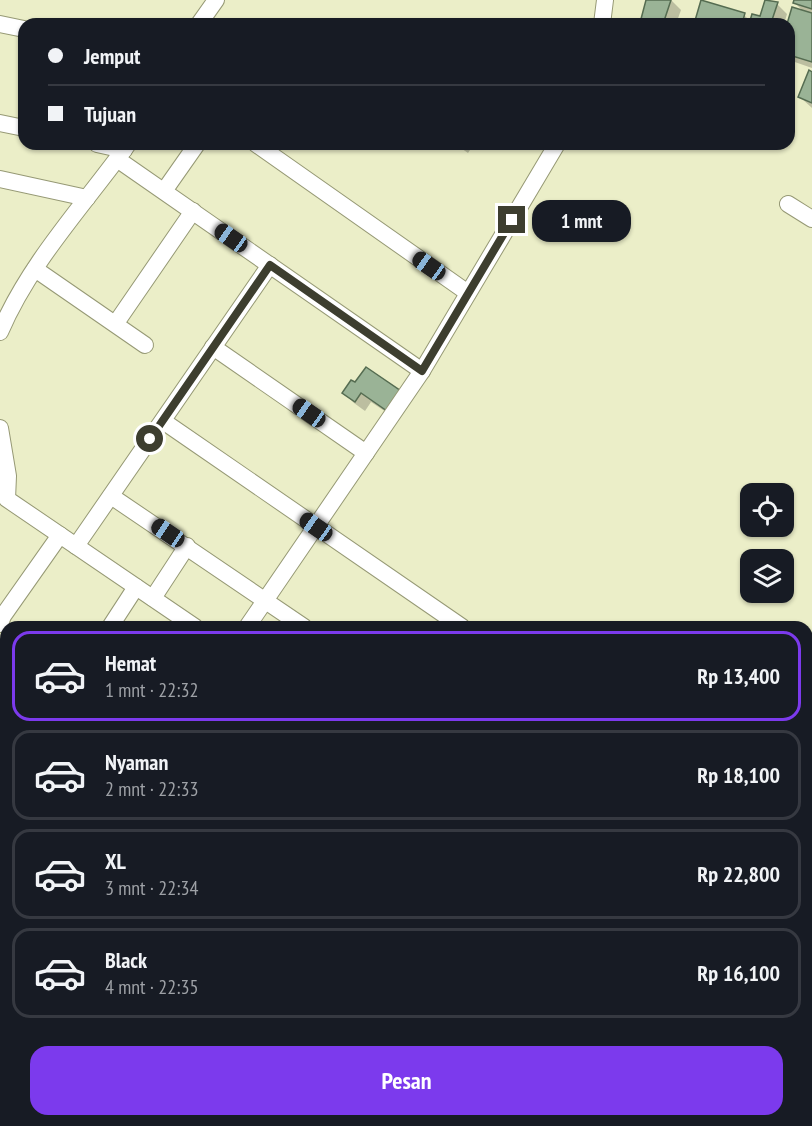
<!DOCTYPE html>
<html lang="id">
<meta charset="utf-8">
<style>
:root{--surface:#171b24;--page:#242831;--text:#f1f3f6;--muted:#9ea1a6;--line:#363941;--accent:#7c3aed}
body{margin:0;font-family:"PT Sans Narrow",sans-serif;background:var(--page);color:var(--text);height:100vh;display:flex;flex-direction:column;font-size:22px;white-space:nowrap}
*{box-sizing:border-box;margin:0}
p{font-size:20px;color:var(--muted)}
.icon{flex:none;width:33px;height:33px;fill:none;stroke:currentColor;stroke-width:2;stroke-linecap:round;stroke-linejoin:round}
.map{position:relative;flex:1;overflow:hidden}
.sheet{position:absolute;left:0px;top:621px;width:813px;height:506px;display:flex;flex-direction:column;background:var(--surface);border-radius:18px 18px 0 0;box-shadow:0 2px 4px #0004}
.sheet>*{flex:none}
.hud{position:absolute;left:18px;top:18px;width:777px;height:132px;border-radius:18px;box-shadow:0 2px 4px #0004;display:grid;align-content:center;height:132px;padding:0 30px;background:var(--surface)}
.buttons{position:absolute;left:740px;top:483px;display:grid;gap:12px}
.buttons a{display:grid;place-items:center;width:54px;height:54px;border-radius:12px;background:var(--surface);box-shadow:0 2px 4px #0004;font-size:30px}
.end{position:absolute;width:27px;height:27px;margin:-14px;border:8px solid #3d3e2f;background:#fff;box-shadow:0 0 0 3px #fff}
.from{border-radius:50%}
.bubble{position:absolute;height:42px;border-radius:18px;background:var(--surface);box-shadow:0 2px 4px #0004;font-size:20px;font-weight:800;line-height:42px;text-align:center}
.car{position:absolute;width:18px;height:36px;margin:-18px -9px;border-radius:8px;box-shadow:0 0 4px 2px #0007;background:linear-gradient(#222 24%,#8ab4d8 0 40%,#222 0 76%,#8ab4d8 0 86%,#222 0)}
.hud b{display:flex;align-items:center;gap:21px;height:57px;font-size:22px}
.hud b+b{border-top:2px solid var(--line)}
.hud i{width:15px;height:15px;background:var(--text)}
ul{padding:10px 0 0;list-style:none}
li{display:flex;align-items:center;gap:18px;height:90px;margin:0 12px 9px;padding:0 18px;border:3px solid var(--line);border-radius:18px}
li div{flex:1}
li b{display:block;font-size:22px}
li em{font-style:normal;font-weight:800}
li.active{border-color:var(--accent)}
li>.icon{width:54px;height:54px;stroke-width:1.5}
.cta{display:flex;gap:12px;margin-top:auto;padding:12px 30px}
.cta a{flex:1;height:69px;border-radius:18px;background:var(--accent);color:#fff;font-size:24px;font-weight:800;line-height:69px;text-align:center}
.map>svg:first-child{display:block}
</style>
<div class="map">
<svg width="812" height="1126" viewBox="0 0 812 1126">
<rect width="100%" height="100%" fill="#ebeec8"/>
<!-- shadow -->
<g fill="#0003">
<polygon points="648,0 671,0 681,10 676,24 648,24 642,18"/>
<polygon points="766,0 777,4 787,14 784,24 695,24 744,15 751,22 761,18"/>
<polygon points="795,0 812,0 812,68 789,60 788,24 804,12 794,2"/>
<polygon points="812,73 812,108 800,97"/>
<polygon points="455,144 474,144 468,153"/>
<polygon points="356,384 398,420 371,402 365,411 354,403 344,393"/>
</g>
<!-- building -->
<g fill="#9ab396" stroke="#556c51" stroke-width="1.5">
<polygon points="646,0 671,0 663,24 641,19"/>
<polygon points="701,0 745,13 742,24 694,24"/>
<polygon points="765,0 778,2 772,20 777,22 777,24 749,24 752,14 760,16"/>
<polygon points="794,0 812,0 812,9 793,3"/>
<polygon points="792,7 812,13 812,62 789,55 789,24 787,24"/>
<polygon points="809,70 812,72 812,103 798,97"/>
<polygon points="366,367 401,391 387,411 361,393 355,402 342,393 351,380 355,382"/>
</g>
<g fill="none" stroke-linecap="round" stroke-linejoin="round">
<defs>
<g id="street">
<polyline points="0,24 24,29"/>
<polyline points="199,24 216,0"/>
<polyline points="602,24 605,0"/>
<polyline points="0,123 24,128"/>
<polyline points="97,144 124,150"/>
<polyline points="256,144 468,293"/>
<polyline points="117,159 422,371"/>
<polyline points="0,179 87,198"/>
<polyline points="164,191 197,144"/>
<polyline points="788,204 812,219"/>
<polyline points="35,269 145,345"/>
<polyline points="116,323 193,211"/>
<path d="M0 332C30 262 84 205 128 144"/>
<polyline points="213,347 366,453"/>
<polyline points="163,421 462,627"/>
<polyline points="0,428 8,476 7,499 195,627"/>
<polyline points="111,496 304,627"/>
<polyline points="76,546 270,265"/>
<polyline points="153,598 187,546"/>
<polyline points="0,624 3,616 60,535"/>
<polyline points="110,627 136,587"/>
<polyline points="247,627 422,371 557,144"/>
<polyline points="0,727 6,731"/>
<polyline points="1,993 6,985"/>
</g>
</defs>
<!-- street casing -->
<use href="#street" stroke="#969975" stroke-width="18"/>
<!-- street -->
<use href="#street" stroke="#fff" stroke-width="16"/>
</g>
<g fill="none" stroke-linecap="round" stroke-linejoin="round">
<!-- route -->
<polyline stroke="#3d3e2f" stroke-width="8" points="150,439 270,265 422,371 512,220"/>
</g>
</svg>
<div class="buttons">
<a><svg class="icon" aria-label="locate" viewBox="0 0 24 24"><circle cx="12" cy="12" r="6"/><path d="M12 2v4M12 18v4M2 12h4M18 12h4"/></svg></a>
<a><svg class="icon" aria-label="layers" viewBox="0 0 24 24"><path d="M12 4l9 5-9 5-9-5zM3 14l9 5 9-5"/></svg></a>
</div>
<i class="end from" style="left:150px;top:439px"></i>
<i class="end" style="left:512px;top:220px"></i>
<div class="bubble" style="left:532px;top:200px;width:99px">1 mnt</div>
<i class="car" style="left:231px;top:238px;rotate:305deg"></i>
<i class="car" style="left:429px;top:266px;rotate:305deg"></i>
<i class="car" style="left:309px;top:413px;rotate:305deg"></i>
<i class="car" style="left:316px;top:527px;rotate:305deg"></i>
<i class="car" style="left:168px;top:533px;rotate:304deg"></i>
<div class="hud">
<b><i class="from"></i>Jemput</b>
<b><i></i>Tujuan</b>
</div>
<section class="sheet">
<ul>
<li class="active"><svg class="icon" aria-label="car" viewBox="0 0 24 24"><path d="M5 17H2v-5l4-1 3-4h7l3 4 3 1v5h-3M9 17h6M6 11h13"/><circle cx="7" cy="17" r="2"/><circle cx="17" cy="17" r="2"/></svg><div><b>Hemat</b><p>1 mnt · 22:32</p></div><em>Rp 13,400</em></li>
<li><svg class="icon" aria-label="car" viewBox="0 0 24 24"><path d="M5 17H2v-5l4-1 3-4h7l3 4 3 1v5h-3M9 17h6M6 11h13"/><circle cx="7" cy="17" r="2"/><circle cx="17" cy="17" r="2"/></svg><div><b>Nyaman</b><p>2 mnt · 22:33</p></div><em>Rp 18,100</em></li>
<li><svg class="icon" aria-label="car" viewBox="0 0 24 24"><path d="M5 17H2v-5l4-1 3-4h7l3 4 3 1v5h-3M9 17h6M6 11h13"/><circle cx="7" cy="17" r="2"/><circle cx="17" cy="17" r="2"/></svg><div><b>XL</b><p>3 mnt · 22:34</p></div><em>Rp 22,800</em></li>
<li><svg class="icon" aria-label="car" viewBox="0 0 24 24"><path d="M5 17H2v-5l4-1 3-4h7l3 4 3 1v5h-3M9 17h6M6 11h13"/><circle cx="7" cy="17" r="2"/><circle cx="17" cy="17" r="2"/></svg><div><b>Black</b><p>4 mnt · 22:35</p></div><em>Rp 16,100</em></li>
</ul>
<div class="cta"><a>Pesan</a></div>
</section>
</div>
